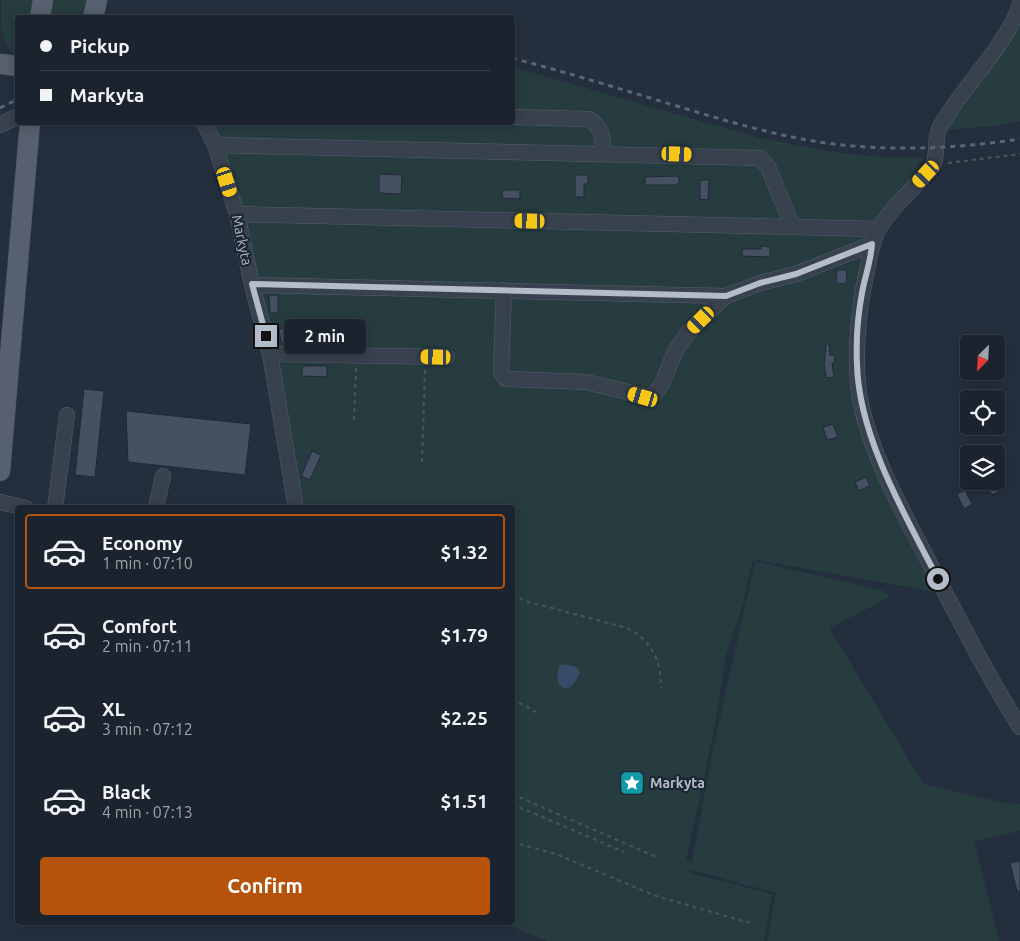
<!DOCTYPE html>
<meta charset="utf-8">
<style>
:root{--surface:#1b232e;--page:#282f3a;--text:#f1f3f6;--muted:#a0a4aa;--line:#39404a;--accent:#b45309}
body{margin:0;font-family:Ubuntu,sans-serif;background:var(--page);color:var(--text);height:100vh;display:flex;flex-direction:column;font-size:19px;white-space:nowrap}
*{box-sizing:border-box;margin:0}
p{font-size:16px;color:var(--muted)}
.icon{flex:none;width:28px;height:28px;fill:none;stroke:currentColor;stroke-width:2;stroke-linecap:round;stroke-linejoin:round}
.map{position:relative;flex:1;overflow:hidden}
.details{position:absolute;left:15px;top:505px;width:500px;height:420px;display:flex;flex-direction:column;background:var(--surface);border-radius:5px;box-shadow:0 2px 12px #0003,0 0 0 1px var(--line)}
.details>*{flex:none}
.hud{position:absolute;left:15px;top:15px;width:500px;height:110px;border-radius:5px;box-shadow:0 2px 12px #0003,0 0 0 1px var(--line);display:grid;align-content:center;height:110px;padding:0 25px;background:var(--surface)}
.needle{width:32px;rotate:204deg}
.buttons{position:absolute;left:960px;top:335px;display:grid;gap:10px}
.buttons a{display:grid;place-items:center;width:45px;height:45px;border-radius:5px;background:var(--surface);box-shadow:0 2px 12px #0003,0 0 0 1px var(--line);font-size:25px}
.end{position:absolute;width:22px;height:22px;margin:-11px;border:6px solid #b4bcc9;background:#111;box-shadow:0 0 0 2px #111}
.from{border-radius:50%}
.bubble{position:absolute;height:35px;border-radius:5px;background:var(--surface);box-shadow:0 2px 12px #0003,0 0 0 1px var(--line);font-size:16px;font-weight:600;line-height:35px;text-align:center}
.car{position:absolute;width:15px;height:30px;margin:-15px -8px;border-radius:6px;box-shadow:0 0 4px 1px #0007;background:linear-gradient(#f5c518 24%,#345 0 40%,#f5c518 0 76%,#345 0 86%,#f5c518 0)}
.hud b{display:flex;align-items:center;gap:18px;height:48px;font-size:19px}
.hud b+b{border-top:1px solid var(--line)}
.hud i{width:12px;height:12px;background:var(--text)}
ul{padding:9px 0 0;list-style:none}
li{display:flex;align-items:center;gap:15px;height:75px;margin:0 10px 8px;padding:0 15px;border:2px solid transparent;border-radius:5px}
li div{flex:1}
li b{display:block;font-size:19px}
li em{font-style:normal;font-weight:600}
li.active{border-color:var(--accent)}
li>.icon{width:45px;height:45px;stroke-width:1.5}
.button{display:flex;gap:10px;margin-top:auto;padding:10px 25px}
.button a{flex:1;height:58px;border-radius:5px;background:var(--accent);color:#fff;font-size:20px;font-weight:600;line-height:58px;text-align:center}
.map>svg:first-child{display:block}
</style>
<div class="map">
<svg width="1020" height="941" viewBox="0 0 1020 941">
<rect width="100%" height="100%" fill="#242f3e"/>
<!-- green -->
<g fill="#263c3f">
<path d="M1 0H34L31 17 18 18 17 56C0 48 1 19 1 0Z"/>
<polygon points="53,0 92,0 87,17 50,18"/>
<polygon points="1020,16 1020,121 995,126 945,130"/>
<polygon points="513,67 759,138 840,153 880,157 924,157 879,229 862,294 860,402 946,594 753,559 743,603 726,656 713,736 686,860 692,862 712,754 755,561 884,591 888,594 888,598 829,628 924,784 1005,803 1020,804 1020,831 974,841 999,941 767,941 776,893 691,870 691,873 772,894 764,941 547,941 503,923 512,922 512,508 296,507 270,354 208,123 512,122"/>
</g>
<!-- water -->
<path fill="#394c67" d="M561 664 576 667 580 672C567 704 550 682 561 664Z"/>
<!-- building -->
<g fill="#455162" stroke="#1f2835">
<polygon points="379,174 402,175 401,194 379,193"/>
<polygon points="575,175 588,175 588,184 584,184 584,197 575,197"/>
<polygon points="676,176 679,177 679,183 676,185 645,185 645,177"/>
<polygon points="700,180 709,180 708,200 700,199"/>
<polygon points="502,190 520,190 520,199 502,198"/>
<polygon points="761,246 770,247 770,257 742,256 742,249 761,249"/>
<polygon points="837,270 847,270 846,284 836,283"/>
<polygon points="269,295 278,295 278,313 270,313"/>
<polygon points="279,329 289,329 288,334 308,334 308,343 281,343"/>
<polygon points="826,344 829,344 830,355 835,355 834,364 832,363 834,377 826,378 824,364"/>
<polygon points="302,366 327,366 327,377 302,376"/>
<polygon points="84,389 104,391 95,477 75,475"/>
<polygon points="126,411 251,424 245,475 128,462"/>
<polygon points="833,424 838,437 827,440 823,427"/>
<polygon points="312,451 321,455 310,480 301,476"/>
<polygon points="866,477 870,486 859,491 855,482"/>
<polygon points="985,481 996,481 1001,490 992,495"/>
<polygon points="965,490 972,504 964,509 957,494"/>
<polygon points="1020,861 1020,891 1017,891 1010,863"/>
</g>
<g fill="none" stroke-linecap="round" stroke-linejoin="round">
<defs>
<g id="minor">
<path d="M1020 5C1002 52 964 84 940 127 933 140 940 158 930 170 913 189 893 206 879 228 871 242 870 259 866 275 858 311 853 367 861 404 873 460 904 513 930 564 959 619 987 675 1020 727"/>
<path d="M512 117 589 119C603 127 603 138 603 153"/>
<polyline points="204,122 215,145 237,214 252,285 270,354 296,508"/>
<polyline points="0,125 18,116"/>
<polyline points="215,145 760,158 768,167 793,227"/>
<polyline points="237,214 879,229"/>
<polyline points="252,285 726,296 760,283 796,274 872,244"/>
<path d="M504 290 501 372 506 379 586 382 649 397C665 390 668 362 678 347 690 328 709 311 726 296"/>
<polyline points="270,354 447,357"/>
<polyline points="0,502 26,508"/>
<polyline points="55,508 67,415"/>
<polyline points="156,508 163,476"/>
</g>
<g id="major">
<polyline points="40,18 43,0"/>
<polyline points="93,18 97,0"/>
<polyline points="0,64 18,66"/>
<polyline points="0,471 30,122"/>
</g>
</defs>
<!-- minor casing -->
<use href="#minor" stroke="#565f6c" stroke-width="16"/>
<!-- major casing -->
<use href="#major" stroke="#414a57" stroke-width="21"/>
<!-- path -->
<g stroke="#44595c" stroke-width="2" stroke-dasharray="4 4" stroke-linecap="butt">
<polyline points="948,163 1020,154"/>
<polyline points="354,420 356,367"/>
<polyline points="422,462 425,369"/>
<path d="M512 595 529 602 627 628C652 641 661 660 661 688"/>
<polyline points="512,699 538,713"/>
<polyline points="512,794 656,857"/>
<polyline points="512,804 624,852"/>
<polyline points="512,842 556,854 656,896 754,924"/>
</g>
<!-- minor -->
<use href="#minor" stroke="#38414e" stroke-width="15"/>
<!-- major -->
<use href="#major" stroke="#56606e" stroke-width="20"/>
<!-- rail -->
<g stroke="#5a6575" stroke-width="3" stroke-dasharray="5 5" stroke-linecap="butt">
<path d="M512 58C569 73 624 90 680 107 733 123 787 139 842 145 902 151 961 148 1020 139"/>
<polyline points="0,108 18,99"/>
</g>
</g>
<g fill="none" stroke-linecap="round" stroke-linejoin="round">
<!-- route -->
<path stroke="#b4bcc9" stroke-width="6" d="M266 336 252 284 726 296 760 283 796 274 872 244C871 261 865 276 862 293 858 314 856 343 857 365 859 437 905 515 938 579"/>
</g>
<!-- icons -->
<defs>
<symbol id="sight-square" viewBox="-11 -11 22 22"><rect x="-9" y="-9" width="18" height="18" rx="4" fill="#0f9aa8" stroke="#1d2633"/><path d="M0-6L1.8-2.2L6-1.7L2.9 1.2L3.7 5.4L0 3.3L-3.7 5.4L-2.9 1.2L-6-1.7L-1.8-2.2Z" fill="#fff"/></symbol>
</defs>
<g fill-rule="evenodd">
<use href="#sight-square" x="618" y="769" width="28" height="28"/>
</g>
<g text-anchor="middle" stroke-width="4.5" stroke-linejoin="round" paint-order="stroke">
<!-- street labels -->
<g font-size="14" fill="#b4bcc9" stroke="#1d2633">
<text transform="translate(242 240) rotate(78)" y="5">Markyta</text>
</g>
<!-- poi labels -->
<g font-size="14" font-weight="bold" fill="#b4bcc9" stroke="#1d2633" text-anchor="start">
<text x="650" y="788">Markyta</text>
</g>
</g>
</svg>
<div class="buttons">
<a><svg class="needle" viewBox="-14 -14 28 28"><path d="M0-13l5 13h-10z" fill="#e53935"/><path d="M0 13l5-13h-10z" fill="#a0a4aa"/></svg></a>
<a><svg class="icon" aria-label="locate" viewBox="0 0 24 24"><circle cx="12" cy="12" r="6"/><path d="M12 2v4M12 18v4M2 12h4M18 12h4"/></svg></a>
<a><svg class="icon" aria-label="layers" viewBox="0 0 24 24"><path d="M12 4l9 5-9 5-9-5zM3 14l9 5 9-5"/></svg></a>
</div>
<i class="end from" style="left:938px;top:579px"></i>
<i class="end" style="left:266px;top:336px"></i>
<div class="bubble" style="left:284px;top:319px;width:82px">2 min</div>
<i class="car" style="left:677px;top:154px;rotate:92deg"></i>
<i class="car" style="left:926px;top:174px;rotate:223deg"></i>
<i class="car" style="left:227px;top:182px;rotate:162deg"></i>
<i class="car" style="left:530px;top:221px;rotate:271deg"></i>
<i class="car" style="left:701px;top:320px;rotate:225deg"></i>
<i class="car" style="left:436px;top:357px;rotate:271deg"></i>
<i class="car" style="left:643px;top:397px;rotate:286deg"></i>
<div class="hud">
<b><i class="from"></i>Pickup</b>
<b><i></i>Markyta</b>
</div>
<section class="details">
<ul>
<li class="active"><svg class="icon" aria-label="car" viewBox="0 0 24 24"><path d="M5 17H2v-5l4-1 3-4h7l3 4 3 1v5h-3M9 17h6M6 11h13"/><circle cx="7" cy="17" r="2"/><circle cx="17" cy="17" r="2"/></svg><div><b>Economy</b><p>1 min · 07:10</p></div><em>$1.32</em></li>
<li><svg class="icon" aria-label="car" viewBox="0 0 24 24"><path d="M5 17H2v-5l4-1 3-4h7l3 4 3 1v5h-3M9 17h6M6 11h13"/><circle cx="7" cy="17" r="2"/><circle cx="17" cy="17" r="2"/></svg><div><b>Comfort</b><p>2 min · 07:11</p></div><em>$1.79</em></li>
<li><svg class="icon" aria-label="car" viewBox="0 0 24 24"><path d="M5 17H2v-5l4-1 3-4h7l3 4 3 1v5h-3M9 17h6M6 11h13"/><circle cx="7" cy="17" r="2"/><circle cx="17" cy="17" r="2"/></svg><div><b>XL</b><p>3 min · 07:12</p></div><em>$2.25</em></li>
<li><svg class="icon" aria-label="car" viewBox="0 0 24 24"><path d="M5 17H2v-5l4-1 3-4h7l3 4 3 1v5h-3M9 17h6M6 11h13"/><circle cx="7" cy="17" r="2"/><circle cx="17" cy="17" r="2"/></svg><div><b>Black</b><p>4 min · 07:13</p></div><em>$1.51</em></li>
</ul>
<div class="button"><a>Confirm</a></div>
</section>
</div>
